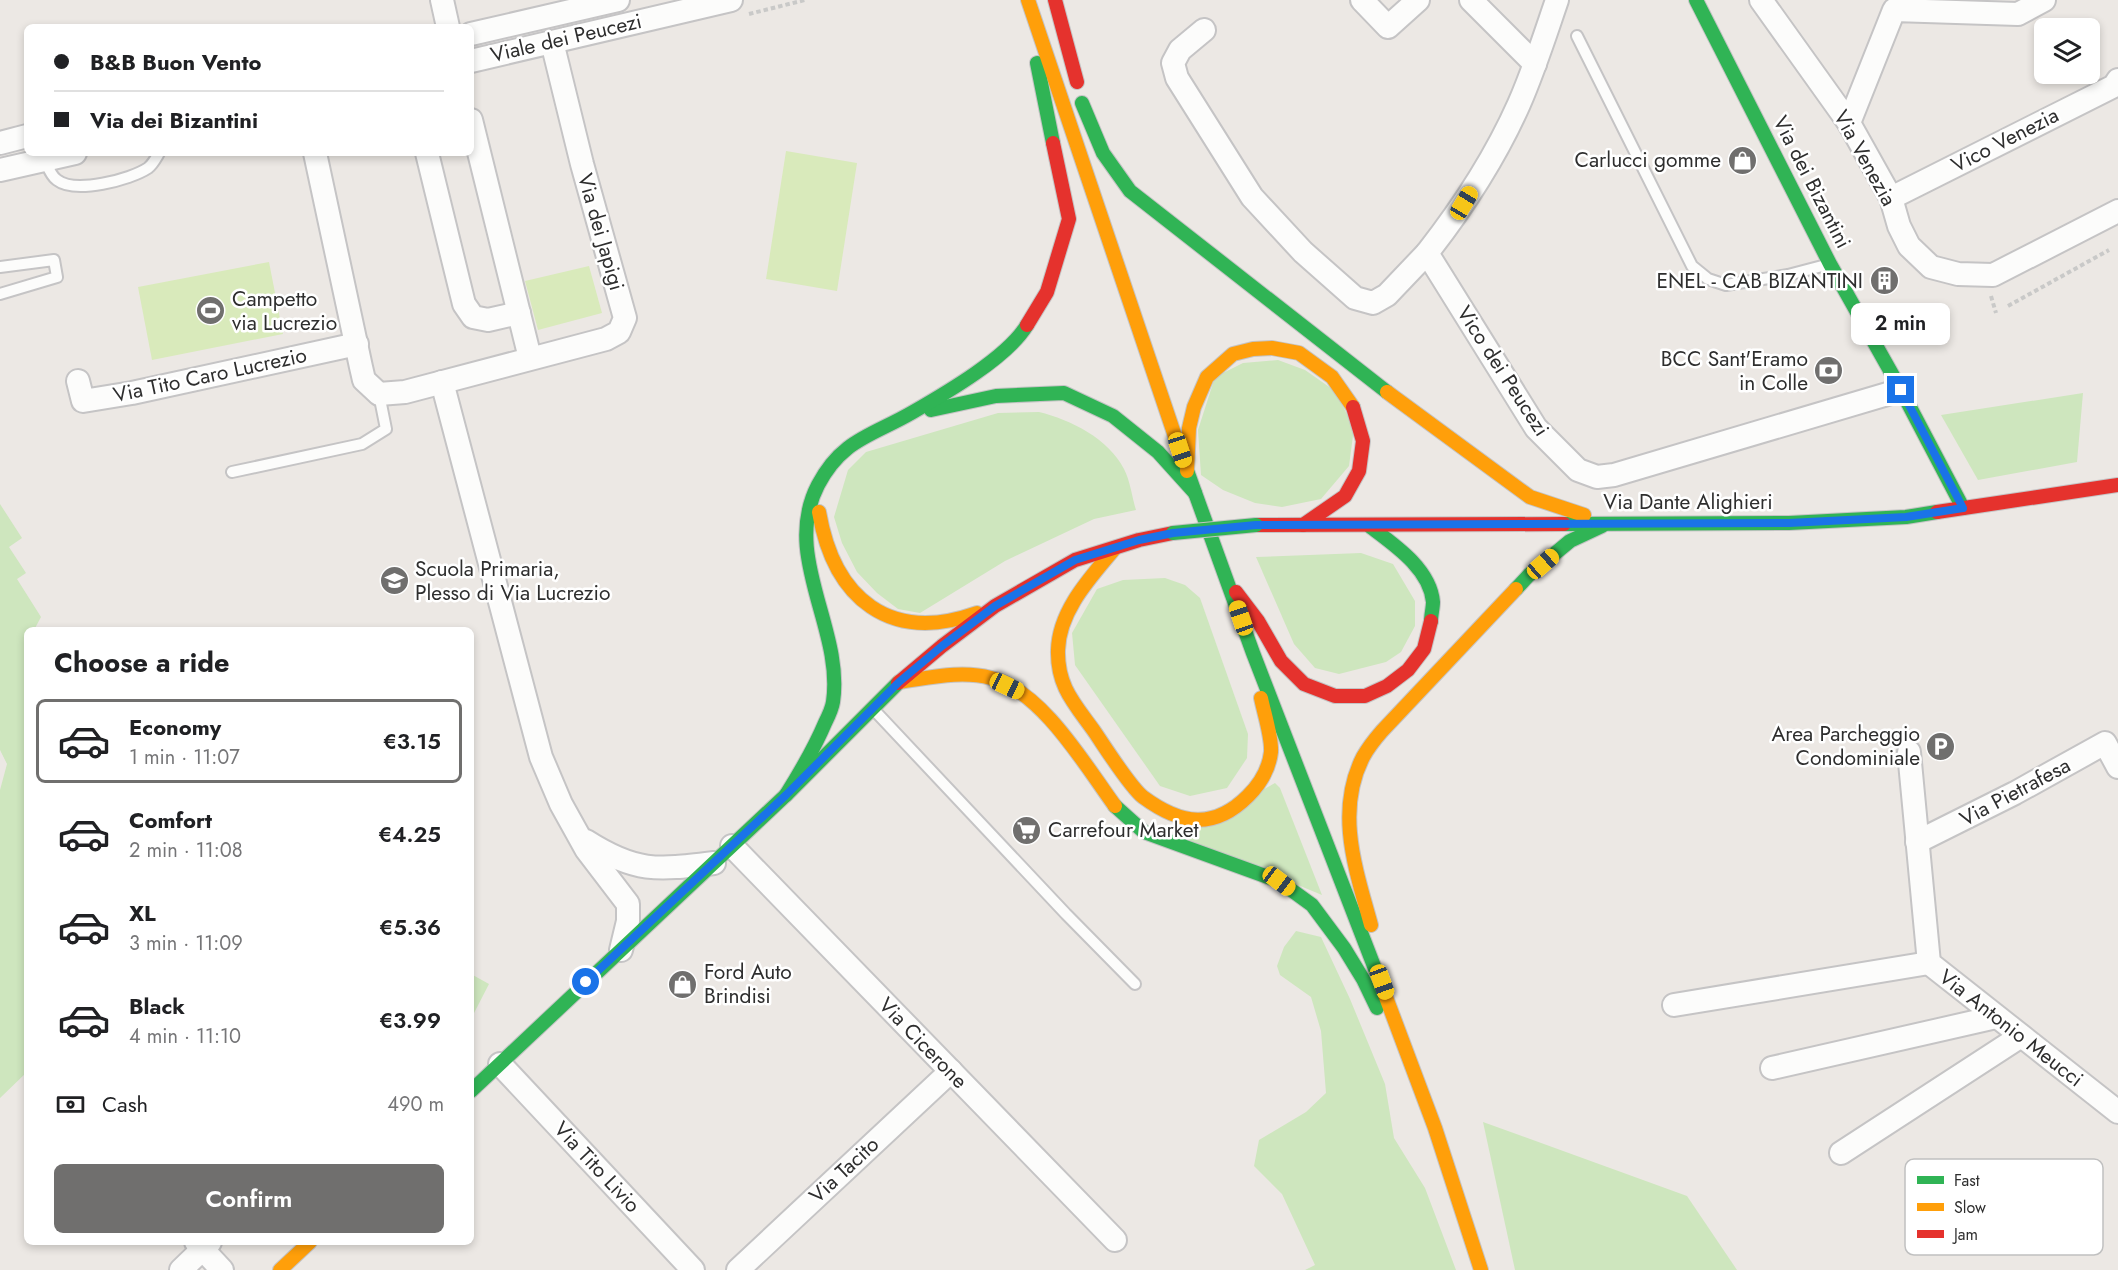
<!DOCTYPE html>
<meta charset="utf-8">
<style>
:root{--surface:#fff;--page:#f2f2f2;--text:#202124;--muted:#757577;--line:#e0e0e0;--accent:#706f6e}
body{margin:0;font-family:Jost,sans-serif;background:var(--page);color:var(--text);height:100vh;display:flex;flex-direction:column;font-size:22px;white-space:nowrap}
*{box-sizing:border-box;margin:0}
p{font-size:20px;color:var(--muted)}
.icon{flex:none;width:33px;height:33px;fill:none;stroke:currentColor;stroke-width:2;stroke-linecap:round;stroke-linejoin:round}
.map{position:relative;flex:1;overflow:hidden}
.drawer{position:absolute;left:24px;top:627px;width:450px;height:618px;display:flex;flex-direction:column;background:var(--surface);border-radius:9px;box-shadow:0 3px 9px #0003}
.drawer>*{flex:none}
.banner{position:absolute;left:24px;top:24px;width:450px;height:132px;border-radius:9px;box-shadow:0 3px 9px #0003;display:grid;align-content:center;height:132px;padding:0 30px;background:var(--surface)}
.controls{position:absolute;left:2034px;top:18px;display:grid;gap:12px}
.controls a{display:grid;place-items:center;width:66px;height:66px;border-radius:9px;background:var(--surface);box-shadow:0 3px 9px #0003;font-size:30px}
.end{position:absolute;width:27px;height:27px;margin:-14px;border:8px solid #1a73e8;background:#fff;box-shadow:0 0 0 3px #fff}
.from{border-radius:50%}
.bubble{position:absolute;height:42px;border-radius:9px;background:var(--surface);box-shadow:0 3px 9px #0003;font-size:20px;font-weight:600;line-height:42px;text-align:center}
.car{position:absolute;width:18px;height:36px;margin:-18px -9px;border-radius:8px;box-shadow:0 0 4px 2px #0007;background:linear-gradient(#f5c518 24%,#345 0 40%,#f5c518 0 76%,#345 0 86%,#f5c518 0)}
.banner b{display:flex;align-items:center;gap:21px;height:57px;font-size:22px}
.banner b+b{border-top:2px solid var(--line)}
.banner i{width:15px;height:15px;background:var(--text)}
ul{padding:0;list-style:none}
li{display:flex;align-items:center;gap:18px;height:84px;margin:0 12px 9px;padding:0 18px;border:3px solid transparent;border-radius:9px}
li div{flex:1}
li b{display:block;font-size:22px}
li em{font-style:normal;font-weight:600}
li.selected{border-color:var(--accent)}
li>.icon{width:54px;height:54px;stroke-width:1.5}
h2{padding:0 30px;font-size:27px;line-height:72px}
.pay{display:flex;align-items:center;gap:15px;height:66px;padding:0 30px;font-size:22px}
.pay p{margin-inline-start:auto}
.cta{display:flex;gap:12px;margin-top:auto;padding:12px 30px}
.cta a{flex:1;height:69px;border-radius:9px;background:var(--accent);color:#fff;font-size:24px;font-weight:600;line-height:69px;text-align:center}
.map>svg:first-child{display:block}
</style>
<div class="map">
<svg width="2118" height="1270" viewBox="0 0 2118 1270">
<rect width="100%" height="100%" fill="#ece8e4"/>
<!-- green -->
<g fill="#cee6be">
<polygon points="1278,360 1305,370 1335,391 1354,428 1349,466 1321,499 1282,507 1255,503 1223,490 1201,475 1198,430 1215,377 1243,363"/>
<polygon points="2083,393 2077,462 1978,480 1941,415"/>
<path d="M1039 412C1071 420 1108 438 1124 469 1130 480 1132 497 1136 510L1094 519 1005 561 920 613 898 609 877 593 857 572 842 543 834 517 848 470 866 452 998 413Z"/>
<polygon points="0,504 22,538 9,547 26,573 17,579 41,617 34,630 27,630 27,1072 0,1098 0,790 7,764 0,750"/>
<polygon points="1361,553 1393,564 1415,601 1415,626 1401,652 1386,662 1339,674 1315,668 1294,644 1256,557"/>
<polygon points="1165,578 1185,585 1200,598 1248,734 1247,758 1227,788 1190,796 1160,786 1075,665 1072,633 1097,589 1123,580"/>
<polygon points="1275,783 1280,788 1322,895 1179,836"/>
<polygon points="1296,931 1321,937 1350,999 1385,1084 1394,1138 1425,1188 1456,1270 1305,1270 1315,1265 1282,1194 1254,1166 1259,1140 1306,1112 1326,1093 1321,1031 1311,997 1280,975 1277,966 1284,947"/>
<polygon points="471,974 489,984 471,1019"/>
<polygon points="1483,1122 1687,1196 1737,1270 1515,1270"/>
</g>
<!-- pitch -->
<g fill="#d9eabb">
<polygon points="786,151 857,163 837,291 766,279"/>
<polygon points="269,262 283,334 152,360 138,287"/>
<polygon points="589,266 602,313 538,330 525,281"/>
</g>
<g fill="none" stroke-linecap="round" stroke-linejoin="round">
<defs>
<g id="lane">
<polyline points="1577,36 1692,266 1708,279 1726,285 1788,275 1826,265"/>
<path d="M45 160C48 167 51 176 57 180 75 194 130 180 148 168 153 164 156 158 159 153"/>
<polyline points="0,267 54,260 57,277 0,294"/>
<polyline points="232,472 362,444 386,429 379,394"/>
<polyline points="875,711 1066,914 1135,984"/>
</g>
<g id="street">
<polyline points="442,0 448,27"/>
<polyline points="1362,0 1388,27 1418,0"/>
<polyline points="1471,0 1535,64"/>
<path d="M1557 0C1545 35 1534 70 1519 104 1495 158 1463 207 1427 253L1536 428 1578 470 1597 477 1614 475 1901 390"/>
<polyline points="1761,0 1849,123 1891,198 1899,226 1909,246 1931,267 1958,274 1993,275 2118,211"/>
<polyline points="1204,30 1180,50 1173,63 1177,78 1252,197 1303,252 1355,298 1373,303 1387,295 1427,253"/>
<polyline points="471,34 618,0"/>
<polyline points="471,61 731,0"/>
<polyline points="471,120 530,358"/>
<polyline points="1849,123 1894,10 2018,14 2044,0"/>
<polyline points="0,143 27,136"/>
<polyline points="315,153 361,367 364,380 379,394 405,392 606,339 619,332 625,318 582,164 552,42"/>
<polyline points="427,153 464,304 473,317 488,320 519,313"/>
<polyline points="0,170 75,153"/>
<polyline points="1891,198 2114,86 2118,80"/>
<polyline points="78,381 83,401 132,393 357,344"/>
<polyline points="442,382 541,757 561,804 586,849 628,904 628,921 621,950"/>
<polyline points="1909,752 1929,963 2118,1112"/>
<path d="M586 841C636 873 657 870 714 863"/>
<polyline points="1917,842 2015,793 2105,743 2118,767"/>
<polyline points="732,846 1115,1240"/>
<polyline points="1674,1005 1929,963"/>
<polyline points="500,1064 693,1270"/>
<polyline points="1772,1068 1996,1017"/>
<polyline points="1841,1153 2021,1036"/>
<polyline points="196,1242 222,1270"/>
<polyline points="181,1270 210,1242"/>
<polyline points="738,1270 951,1071"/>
</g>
<g id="fast">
<polyline points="1696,0 1830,264 1901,390 1963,508"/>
<polyline points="1037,63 1053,143"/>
<polyline points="1082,103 1103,153 1130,191 1387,392"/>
<polyline points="931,410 996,396 1064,393 1113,416 1158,452 1195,493"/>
<polyline points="1181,454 1253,653 1384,992"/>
<polyline points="1564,524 1789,523 1906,517 1937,512"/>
<path d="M1368 525C1393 544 1430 568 1433 602 1433 608 1431 615 1431 621"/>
<polyline points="1516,589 1529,575 1570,541 1602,526"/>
<path d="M786 795C801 771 814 749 825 723 828 717 832 709 833 702 844 629 781 556 818 485 842 439 872 436 913 412 946 393 1008 357 1027 325"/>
<polyline points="1115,806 1144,832 1279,881 1312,905 1344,948 1363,979 1377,1008"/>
<polyline points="471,1091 786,795 898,683"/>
</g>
<g id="slow">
<polyline points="1028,0 1181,454"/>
<polyline points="1387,392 1530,497 1584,515"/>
<polyline points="1187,471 1189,428 1194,407 1207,377 1233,354 1253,349 1272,348 1299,353 1332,377 1353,407"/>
<path d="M819 512C834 599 890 644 977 613"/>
<path d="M1115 548C1091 577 1059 610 1058 650 1057 686 1074 703 1094 731 1105 747 1130 787 1143 797 1181 825 1214 830 1248 796 1260 784 1269 769 1271 752 1272 737 1264 713 1261 698"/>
<path d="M899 682C929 678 961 670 991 678 1042 691 1085 765 1115 806"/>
<path d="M1371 925C1356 870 1335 812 1363 757 1368 748 1375 739 1382 731L1516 589"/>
<polyline points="1384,992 1435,1128 1481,1270"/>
<polyline points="280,1270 310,1242"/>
</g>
<g id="jam">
<polyline points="1055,0 1077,82"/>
<polyline points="1027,325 1047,292 1069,219 1053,143"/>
<polyline points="1937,512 2118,485"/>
<polyline points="1256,525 1564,524"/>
<polyline points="1303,525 1345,496 1359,471 1363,441 1353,407"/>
<polyline points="1236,592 1258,621 1281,661 1304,684 1335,696 1365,696 1387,686 1408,670 1424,649 1431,621"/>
<polyline points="898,683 942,646 995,606 1075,560 1139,540 1173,533"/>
</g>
</defs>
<!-- lane casing -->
<use href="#lane" stroke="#c5c4c5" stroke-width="14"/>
<!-- street casing -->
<use href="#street" stroke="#c5c4c5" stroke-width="26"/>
<!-- fast casing -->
<use href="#fast" stroke="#c5c4c5" stroke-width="16"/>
<!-- slow casing -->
<use href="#slow" stroke="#c5c4c5" stroke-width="16"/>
<!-- jam casing -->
<use href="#jam" stroke="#c5c4c5" stroke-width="16"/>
<!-- path -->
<g stroke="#c9c9c8" stroke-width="4" stroke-dasharray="4.5 3" stroke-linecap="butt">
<polyline points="749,14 805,0"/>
<polyline points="1991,296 1996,313"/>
<polyline points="2008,306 2109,250"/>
</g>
<!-- lane -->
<use href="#lane" stroke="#fcfcfb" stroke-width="10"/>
<!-- street -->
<use href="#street" stroke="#fcfcfb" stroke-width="22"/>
<!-- fast -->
<use href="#fast" stroke="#30b455" stroke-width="14"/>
<!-- slow -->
<use href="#slow" stroke="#ff9f0a" stroke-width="14"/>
<!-- jam -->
<use href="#jam" stroke="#e5322d" stroke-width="14"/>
<defs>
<polyline id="fast-bridge" points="1173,533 1256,525"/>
</defs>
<!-- fast-bridge casing -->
<use href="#fast-bridge" stroke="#c5c4c5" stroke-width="16" stroke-linecap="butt"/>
<!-- fast-bridge -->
<use href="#fast-bridge" stroke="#30b455" stroke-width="14"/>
</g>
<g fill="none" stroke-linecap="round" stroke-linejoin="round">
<!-- route -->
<polyline stroke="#1a73e8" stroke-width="8" points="586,982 786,795 899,682 942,646 995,606 1075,560 1139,540 1173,533 1256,525 1789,523 1906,517 1963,508 1901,390"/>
</g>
<!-- icons -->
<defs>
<symbol id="shop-disc" viewBox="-11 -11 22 22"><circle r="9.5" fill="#706f6e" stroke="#fff"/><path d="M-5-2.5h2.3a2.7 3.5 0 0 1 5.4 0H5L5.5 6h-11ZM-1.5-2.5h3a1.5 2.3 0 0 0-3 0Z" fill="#fff"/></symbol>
<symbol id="building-disc" viewBox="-11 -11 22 22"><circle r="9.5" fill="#706f6e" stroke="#fff"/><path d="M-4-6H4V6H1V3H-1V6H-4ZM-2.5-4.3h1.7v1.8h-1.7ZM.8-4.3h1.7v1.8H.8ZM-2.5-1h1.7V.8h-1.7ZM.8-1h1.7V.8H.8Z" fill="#fff"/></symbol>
<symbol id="stadium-disc" viewBox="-11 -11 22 22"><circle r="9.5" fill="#706f6e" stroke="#fff"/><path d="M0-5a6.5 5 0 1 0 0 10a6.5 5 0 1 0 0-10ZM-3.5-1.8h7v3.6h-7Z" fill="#fff"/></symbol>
<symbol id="bank-disc" viewBox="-11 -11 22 22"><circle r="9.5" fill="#706f6e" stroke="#fff"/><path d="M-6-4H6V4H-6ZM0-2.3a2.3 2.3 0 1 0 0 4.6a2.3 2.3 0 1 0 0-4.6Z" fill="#fff"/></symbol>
<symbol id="school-disc" viewBox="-11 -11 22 22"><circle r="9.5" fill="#706f6e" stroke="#fff"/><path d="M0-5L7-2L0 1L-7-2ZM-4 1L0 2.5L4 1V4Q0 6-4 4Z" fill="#fff"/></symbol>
<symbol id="parking-disc" viewBox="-11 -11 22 22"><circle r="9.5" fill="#706f6e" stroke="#fff"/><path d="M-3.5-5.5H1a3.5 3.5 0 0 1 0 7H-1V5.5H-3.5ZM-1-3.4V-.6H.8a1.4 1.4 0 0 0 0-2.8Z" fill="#fff"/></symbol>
<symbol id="supermarket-disc" viewBox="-11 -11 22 22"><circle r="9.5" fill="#706f6e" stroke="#fff"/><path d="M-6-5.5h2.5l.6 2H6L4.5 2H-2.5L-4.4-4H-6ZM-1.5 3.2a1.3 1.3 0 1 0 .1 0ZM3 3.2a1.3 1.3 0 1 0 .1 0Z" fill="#fff"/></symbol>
</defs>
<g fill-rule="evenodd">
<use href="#shop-disc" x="1726" y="144" width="33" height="33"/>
<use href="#building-disc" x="1868" y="264" width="33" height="33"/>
<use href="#stadium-disc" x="194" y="294" width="33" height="33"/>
<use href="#bank-disc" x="1812" y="354" width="33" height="33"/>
<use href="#school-disc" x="378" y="564" width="33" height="33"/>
<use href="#parking-disc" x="1924" y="730" width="33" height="33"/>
<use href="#supermarket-disc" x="1010" y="814" width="33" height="33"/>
<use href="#shop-disc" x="666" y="968" width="33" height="33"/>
</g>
<g text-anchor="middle" stroke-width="5" stroke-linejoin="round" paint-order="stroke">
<!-- street labels -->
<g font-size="21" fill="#2e2e2e" stroke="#fff">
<text transform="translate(566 38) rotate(-13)" y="7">Viale dei Peucezi</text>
<text transform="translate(2005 140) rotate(-27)" y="7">Vico Venezia</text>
<text transform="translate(1865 158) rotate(61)" y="7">Via Venezia</text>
<text transform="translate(1812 182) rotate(63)" y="7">Via dei Bizantini</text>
<text transform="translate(601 232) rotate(74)" y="7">Via dei Japigi</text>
<text transform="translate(1503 371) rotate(57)" y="7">Vico dei Peucezi</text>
<text transform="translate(210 375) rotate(-12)" y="7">Via Tito Caro Lucrezio</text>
<text x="1688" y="509">Via Dante Alighieri</text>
<text transform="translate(2015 792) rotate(-28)" y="7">Via Pietrafesa</text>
<text transform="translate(2011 1028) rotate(38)" y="7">Via Antonio Meucci</text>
<text transform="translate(923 1043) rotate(46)" y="7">Via Cicerone</text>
<text transform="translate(597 1167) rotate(47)" y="7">Via Tito Livio</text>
<text transform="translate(844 1170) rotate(-43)" y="7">Via Tacito</text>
</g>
<!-- poi labels -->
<g font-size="21" fill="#2e2e2e" stroke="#fff" text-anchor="end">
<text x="1721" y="167">Carlucci gomme</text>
<text x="1863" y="288">ENEL - CAB BIZANTINI</text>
<text x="232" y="306" text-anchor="start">Campetto<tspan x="232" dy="24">via Lucrezio</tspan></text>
<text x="1808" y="366">BCC Sant'Eramo<tspan x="1808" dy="24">in Colle</tspan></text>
<text x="415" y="576" text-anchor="start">Scuola Primaria,<tspan x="415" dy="24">Plesso di Via Lucrezio</tspan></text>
<text x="1920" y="741">Area Parcheggio<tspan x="1920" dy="24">Condominiale</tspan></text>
<text x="1048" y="837" text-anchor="start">Carrefour Market</text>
<text x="704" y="979" text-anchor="start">Ford Auto<tspan x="704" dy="24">Brindisi</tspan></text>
</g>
</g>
<!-- legend -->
<rect x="1905" y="1159" width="198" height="96" rx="9" fill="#fff" stroke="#c0c0c0" stroke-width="1.5"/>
<rect x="1917" y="1176" width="27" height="8" fill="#30b455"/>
<rect x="1917" y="1203" width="27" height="8" fill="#ff9f0a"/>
<rect x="1917" y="1230" width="27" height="8" fill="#e5322d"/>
<g font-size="16" fill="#2e2e2e">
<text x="1954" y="1186">Fast</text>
<text x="1954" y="1213">Slow</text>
<text x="1954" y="1240">Jam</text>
</g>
</svg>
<div class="controls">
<a><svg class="icon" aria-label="layers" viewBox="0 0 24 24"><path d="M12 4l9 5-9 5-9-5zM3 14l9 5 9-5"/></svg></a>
</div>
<i class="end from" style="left:586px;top:982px"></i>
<i class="end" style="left:1901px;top:390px"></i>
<div class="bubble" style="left:1851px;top:303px;width:99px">2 min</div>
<i class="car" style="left:1464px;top:203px;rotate:31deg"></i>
<i class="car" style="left:1180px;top:450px;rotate:162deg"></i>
<i class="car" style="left:1543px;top:564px;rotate:49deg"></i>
<i class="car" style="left:1241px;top:618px;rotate:341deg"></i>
<i class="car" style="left:1007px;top:686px;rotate:115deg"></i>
<i class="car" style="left:1279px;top:881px;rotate:127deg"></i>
<i class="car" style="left:1382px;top:982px;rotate:160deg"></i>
<div class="banner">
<b><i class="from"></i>B&amp;B Buon Vento</b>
<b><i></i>Via dei Bizantini</b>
</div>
<section class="drawer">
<h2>Choose a ride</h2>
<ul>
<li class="selected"><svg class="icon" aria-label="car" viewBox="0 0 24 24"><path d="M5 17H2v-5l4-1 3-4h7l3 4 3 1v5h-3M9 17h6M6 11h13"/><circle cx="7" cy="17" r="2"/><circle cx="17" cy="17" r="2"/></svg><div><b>Economy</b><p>1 min · 11:07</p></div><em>€3.15</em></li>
<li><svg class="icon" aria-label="car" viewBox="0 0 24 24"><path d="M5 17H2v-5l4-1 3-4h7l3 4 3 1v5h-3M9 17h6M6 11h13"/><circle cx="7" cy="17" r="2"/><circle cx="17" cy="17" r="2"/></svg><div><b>Comfort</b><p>2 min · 11:08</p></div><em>€4.25</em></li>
<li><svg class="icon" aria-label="car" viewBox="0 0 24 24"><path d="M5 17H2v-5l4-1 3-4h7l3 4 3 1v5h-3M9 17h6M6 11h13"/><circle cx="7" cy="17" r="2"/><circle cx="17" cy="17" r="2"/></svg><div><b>XL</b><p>3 min · 11:09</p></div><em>€5.36</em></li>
<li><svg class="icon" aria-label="car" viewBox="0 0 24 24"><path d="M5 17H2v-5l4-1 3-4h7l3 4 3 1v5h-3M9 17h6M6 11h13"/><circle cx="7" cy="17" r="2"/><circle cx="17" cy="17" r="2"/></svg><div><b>Black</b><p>4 min · 11:10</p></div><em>€3.99</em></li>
</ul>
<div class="pay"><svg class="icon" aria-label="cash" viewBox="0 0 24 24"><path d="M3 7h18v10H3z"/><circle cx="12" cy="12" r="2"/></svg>Cash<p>490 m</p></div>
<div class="cta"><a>Confirm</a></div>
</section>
</div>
